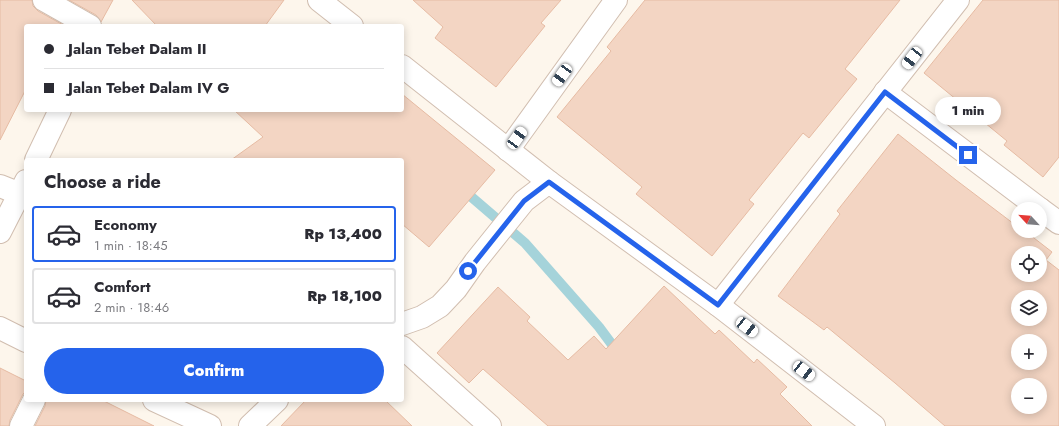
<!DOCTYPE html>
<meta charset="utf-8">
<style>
:root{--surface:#fff;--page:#f2f2f3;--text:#2b2b33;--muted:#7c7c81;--line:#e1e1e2;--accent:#2563eb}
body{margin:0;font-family:Jost,sans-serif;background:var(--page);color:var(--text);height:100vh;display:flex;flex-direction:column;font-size:15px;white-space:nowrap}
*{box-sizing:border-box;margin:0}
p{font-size:13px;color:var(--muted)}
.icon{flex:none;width:22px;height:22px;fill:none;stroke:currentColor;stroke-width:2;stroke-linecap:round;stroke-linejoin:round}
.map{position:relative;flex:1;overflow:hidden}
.drawer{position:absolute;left:24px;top:158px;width:380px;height:244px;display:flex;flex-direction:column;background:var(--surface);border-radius:4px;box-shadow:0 2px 10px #0003}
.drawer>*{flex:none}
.guide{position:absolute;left:24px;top:24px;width:380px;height:88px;border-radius:4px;box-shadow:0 2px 10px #0003;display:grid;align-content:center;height:88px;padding:0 20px;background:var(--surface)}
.needle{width:26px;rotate:296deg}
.fabs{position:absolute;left:1011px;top:202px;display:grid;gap:8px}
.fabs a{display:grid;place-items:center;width:36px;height:36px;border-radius:50%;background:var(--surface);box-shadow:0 2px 10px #0003;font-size:20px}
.end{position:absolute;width:18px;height:18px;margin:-9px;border:5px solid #2563eb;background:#fff;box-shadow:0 0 0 2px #fff}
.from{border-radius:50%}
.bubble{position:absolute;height:28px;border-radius:14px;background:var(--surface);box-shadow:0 2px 10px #0003;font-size:13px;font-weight:800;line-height:28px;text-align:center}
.car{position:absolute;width:12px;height:24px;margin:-12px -6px;border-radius:5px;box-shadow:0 0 3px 1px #0007;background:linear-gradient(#fff 24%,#345 0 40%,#fff 0 76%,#345 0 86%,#fff 0)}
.guide b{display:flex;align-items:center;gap:14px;height:38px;font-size:15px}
.guide b+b{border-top:1px solid var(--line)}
.guide i{width:10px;height:10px;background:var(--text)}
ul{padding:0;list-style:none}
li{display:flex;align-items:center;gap:12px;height:56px;margin:0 8px 6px;padding:0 12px;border:2px solid var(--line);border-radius:4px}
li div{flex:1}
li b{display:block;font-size:15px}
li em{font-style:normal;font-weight:800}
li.selected{border-color:var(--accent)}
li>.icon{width:36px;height:36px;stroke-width:1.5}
h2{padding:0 20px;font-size:18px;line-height:48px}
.action{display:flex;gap:8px;margin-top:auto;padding:8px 20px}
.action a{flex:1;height:46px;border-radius:24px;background:var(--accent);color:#fff;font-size:16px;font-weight:800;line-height:46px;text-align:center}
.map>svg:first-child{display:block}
</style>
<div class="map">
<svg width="1059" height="426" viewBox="0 0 1059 426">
<rect width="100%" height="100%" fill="#fdf6ec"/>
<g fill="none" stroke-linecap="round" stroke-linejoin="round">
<!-- stream -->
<polyline stroke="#a5d3da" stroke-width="10" points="461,188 525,243 599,327 619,354"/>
</g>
<!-- building -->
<g fill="#f3d5c3" stroke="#e6bba3" fill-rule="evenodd">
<polygon points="0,0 32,0 33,6 38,11 65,26 26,26 26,89 0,140"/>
<polygon points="69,0 113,0 101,22 96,15"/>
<polygon points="132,0 284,0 265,26 157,26"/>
<polygon points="413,0 561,0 541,23 545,26 496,87 435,38 443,27"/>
<polygon points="645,0 900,0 845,69 857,79 809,138 803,133 749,200 754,204 712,256 636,194 642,187 557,117 611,51 607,47"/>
<polygon points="983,0 1059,0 1059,157 1043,177 1004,145 1007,141 924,73"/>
<polygon points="402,94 495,170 429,247 402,224 402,160 231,160 263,137 234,110 402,110"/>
<path d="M898 134 956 180 1018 227V231H1025L1052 252 1046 260 1059 270V426H945L895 383 827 327 824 330 778 296 840 214 837 211ZM1018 253H1040V275H1018ZM1018 297H1040V319H1018ZM1018 341H1040V363H1018ZM1018 385H1040V407H1018Z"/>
<polygon points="664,286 715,334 719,330 754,363 757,359 787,387 780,394 812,426 548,426 483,369 469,383 437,353 498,287 530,317 527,321 568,360 594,336 606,349"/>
<polygon points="0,368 26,381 26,391 23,394 10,420 9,426 0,426"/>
<polygon points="46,400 102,400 154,426 35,426 45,406"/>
<polygon points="306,400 385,400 412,426 281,426"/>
</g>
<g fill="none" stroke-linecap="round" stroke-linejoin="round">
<defs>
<g id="minor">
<polyline points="44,0 90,26"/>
<polyline points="319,0 352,26"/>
<polyline points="402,66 549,182"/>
<polyline points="885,92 1040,209"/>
<polyline points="508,150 616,0"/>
<polyline points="36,160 60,110"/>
<polyline points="0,186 20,194"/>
<polyline points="1040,209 1059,223"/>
<polyline points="0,232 26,181"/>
<polyline points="718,305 958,0"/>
<polyline points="402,347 490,426"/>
<polyline points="21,426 34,400"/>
</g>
<g id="tertiary">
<polyline points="402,324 422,317 440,306 456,289 475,262 524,201 549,182 718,305 874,426"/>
<polyline points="0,328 26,341"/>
<polyline points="154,400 210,426"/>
<polyline points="250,426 277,400"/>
</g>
</defs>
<!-- minor casing -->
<use href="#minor" stroke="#d1beb0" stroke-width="24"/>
<!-- tertiary casing -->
<use href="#tertiary" stroke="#d1beb0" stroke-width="24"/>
<!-- minor -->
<use href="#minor" stroke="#fff" stroke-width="22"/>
<!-- tertiary -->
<use href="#tertiary" stroke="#fff" stroke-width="22"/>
</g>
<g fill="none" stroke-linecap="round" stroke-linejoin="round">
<!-- route -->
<polyline stroke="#2563eb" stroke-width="5" points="468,271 524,201 549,182 718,305 885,92 968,155"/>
</g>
</svg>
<div class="fabs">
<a><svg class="needle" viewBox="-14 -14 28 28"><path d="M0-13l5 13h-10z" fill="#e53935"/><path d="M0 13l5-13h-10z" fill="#7c7c81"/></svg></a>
<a><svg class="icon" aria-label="locate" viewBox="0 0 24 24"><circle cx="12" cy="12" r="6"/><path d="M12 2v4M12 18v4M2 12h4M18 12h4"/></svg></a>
<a><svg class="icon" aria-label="layers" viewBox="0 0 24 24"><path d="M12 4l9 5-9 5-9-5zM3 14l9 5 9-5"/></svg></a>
<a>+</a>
<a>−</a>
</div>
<i class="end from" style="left:468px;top:271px"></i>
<i class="end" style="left:968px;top:155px"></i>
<div class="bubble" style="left:935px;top:97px;width:66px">1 min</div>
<i class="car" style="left:912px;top:58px;rotate:218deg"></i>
<i class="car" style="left:562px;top:75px;rotate:216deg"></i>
<i class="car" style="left:517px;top:138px;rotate:36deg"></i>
<i class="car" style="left:747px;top:327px;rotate:128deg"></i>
<i class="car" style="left:804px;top:371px;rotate:128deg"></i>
<div class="guide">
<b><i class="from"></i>Jalan Tebet Dalam II</b>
<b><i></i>Jalan Tebet Dalam IV G</b>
</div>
<section class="drawer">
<h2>Choose a ride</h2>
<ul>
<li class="selected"><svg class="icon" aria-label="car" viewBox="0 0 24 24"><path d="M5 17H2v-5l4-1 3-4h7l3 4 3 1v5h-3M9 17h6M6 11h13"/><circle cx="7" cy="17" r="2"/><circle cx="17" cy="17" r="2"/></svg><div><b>Economy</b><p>1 min · 18:45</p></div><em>Rp 13,400</em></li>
<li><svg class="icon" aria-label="car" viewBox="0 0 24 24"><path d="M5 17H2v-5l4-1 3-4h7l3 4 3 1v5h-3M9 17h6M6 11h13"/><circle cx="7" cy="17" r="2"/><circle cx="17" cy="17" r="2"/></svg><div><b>Comfort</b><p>2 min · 18:46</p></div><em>Rp 18,100</em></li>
</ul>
<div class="action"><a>Confirm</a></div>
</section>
</div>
